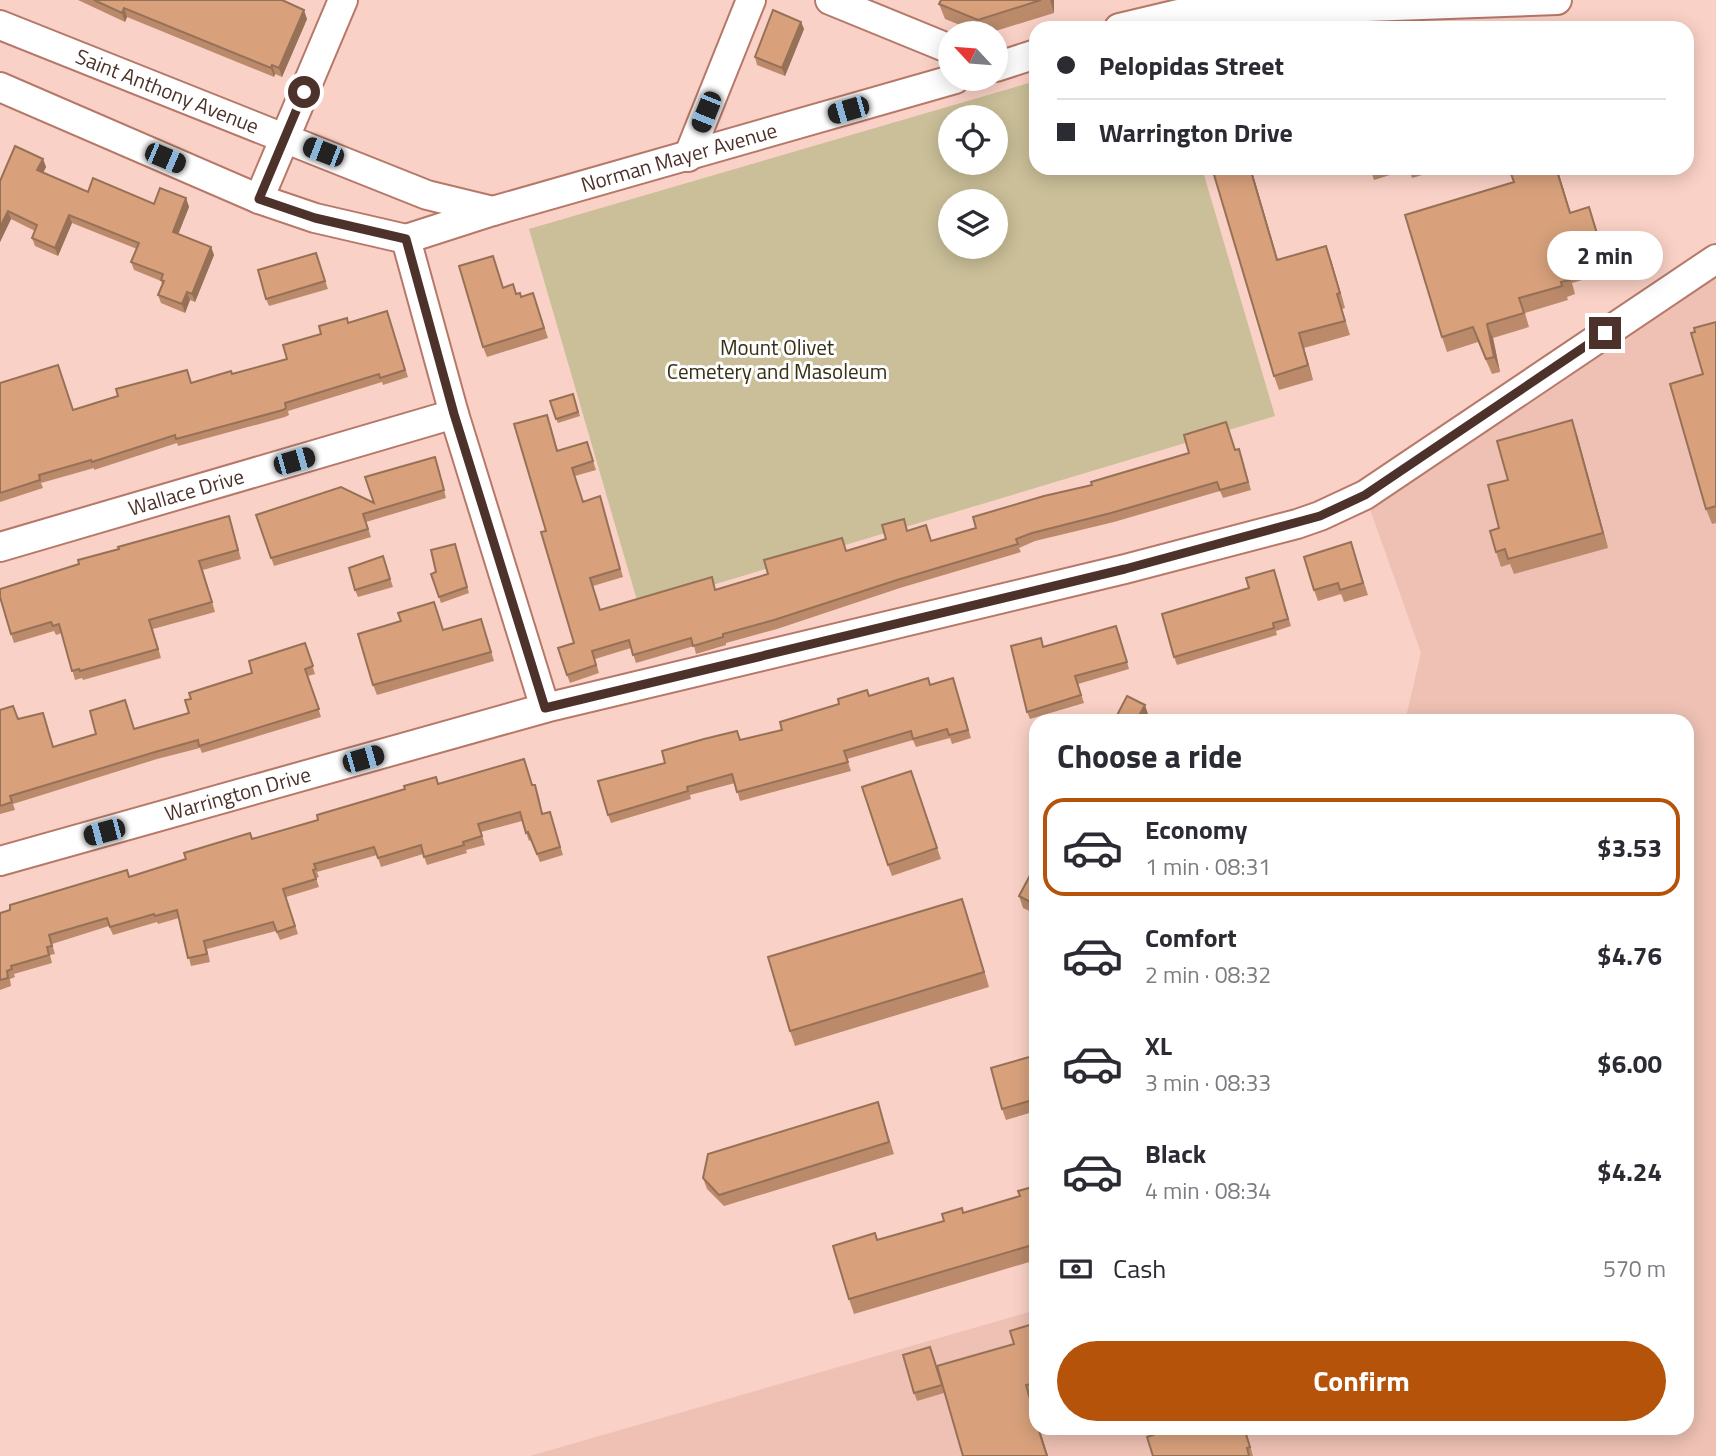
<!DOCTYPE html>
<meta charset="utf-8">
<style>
:root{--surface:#fff;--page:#f2f2f3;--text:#2b2b33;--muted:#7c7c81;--line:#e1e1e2;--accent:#b45309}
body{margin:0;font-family:"Titillium Web",sans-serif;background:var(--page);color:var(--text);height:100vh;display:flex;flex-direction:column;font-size:26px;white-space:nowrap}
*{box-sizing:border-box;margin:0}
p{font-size:23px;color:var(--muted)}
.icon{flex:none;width:38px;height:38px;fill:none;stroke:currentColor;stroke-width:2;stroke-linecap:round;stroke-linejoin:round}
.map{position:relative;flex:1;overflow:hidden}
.sheet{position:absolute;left:1029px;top:714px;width:665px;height:721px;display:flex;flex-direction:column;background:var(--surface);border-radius:21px;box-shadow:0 4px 18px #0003}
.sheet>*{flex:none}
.top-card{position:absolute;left:1029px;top:21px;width:665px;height:154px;border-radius:21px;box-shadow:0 4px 18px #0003;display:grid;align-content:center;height:154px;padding:0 28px;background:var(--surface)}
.needle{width:46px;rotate:296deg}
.controls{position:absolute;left:938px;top:21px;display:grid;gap:14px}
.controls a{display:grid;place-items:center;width:70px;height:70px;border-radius:50%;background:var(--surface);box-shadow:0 4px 18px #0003;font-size:35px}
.end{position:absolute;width:32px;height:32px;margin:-16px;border:9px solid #4d322b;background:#fff;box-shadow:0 0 0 4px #fff}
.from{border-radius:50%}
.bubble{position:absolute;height:49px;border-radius:24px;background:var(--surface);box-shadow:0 4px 18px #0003;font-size:23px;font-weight:700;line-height:49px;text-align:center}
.car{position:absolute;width:21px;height:42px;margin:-21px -10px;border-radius:9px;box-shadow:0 0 5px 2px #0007;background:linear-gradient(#222 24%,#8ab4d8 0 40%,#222 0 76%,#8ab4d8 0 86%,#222 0)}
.top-card b{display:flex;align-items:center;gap:24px;height:66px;font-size:26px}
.top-card b+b{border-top:2px solid var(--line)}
.top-card i{width:18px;height:18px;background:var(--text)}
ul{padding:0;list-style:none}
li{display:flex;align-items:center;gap:21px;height:98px;margin:0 14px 10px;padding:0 14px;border:4px solid transparent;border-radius:21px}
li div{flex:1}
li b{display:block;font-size:26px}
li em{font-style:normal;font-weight:700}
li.current{border-color:var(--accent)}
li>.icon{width:63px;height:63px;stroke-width:1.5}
h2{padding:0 28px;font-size:32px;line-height:84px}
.pay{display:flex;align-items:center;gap:18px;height:77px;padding:0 28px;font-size:26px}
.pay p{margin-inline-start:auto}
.button{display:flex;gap:14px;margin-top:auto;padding:14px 28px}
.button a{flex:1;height:80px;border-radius:42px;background:var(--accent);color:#fff;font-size:28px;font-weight:700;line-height:80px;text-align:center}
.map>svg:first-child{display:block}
</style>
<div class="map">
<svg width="1716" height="1456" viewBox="0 0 1716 1456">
<rect width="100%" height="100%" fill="#fad1c6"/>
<!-- built -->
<polygon fill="#eec1b4" points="1716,259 1716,1456 530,1456 1036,1310 1036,1428 1687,1428 1687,721 1405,721 1421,653 1365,495"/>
<!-- green -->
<path fill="#cabf98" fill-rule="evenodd" d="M1036 81V168H1202L1275 416 639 607 529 229ZM950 117H996V163H950ZM950 201H996V247H950Z"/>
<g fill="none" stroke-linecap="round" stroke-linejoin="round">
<defs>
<g id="minor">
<polyline points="830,0 950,49"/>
<path id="s1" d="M0 25 427 195 493 211"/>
<polyline points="1119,28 1178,14 1557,0"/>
<polyline points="996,67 1036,54"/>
<polyline points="0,87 259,199 315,218 406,239"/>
<polyline points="688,157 751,0"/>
<polyline points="259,199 343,0"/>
<path id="s2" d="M406 239 493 211 955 79"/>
<polyline points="406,239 454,414 545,708"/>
<path id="s3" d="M0 547 454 414"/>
<path id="s4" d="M0 861 545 708 1125 569 1297 524 1320 516 1365 495 1716 259"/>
</g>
</defs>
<!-- minor casing -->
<use href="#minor" stroke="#b67868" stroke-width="32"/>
<!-- minor -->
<use href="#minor" stroke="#fff" stroke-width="28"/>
</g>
<!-- wall -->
<g fill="#ba8a6b">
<polygon points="78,0 282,0 307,19 282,77 275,74 274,77 127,17 125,22"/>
<polygon points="941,0 1054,0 1054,13 989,33 980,33 945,19 939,4"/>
<polygon points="801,22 804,29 785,76 757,65 755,57"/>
<polygon points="43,159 46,167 43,173 88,192 154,204 186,198 189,207 178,234 211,247 214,255 195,302 190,300 185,313 161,303 158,295 162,284 161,281 134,270 131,262 137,249 72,223 58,256 35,246 32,238 35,231 11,219 0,242 0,181"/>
<polygon points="1251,168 1278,260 1331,260 1345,308 1342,309 1350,335 1304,348 1313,380 1279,390 1274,376"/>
<polygon points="1370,168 1446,168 1412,178 1409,169 1374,180"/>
<polygon points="1509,168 1557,168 1571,213 1589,207 1609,272 1572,283 1575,294 1567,297 1568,300 1525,313 1529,327 1493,338 1500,372 1492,374 1478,342 1447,352 1442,337 1514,182"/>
<polygon points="316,253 328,289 269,306 266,299"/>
<polygon points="503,287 537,304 548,338 487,357 483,347"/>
<polygon points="387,311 408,377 383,385 382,382 288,411 289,415 285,417 178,446 177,443 94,470 94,468 41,483 43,488 0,502 0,383 73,410 232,374 287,359 321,334 348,323"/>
<polygon points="1716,322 1716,523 1712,524 1706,509 1703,374"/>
<polygon points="573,394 580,416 558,423 556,419"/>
<polygon points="550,423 558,451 587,442 596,470 575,476 583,501 600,496 623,577 593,586 600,610 716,589 846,551 908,531 932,541 976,528 1092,485 1235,450 1242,457 1251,490 1223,498 1220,491 1114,522 1035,541 1019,548 1021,552 900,588 777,629 726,643 726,645 696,654 694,646 636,663 631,648 595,659 599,673 570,683 567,675 574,643 546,531"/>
<polygon points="1577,435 1608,548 1514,574 1510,564 1501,567 1496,552 1508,480"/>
<polygon points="438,465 446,498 366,522 371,537 274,566 256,515 374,503"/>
<polygon points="232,525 241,559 203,570 215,612 153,629 161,658 83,680 82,678 75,680 62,633 56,635 54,631 14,643 11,634"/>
<polygon points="1351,542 1368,595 1344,602 1341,594 1318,601 1314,590"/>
<polygon points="455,544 469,593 441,603 431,574 436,572"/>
<polygon points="383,556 393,587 358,597 355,590"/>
<polygon points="1277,578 1291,626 1276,631 1277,635 1177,665 1174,657 1249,588"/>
<polygon points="401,621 443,630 484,628 494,661 377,695 373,685"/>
<polygon points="1119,633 1129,669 1078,684 1084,703 1030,719 1027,712 1044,646"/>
<polygon points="305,643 315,674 308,676 321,717 202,753 200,748 157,759 13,804 15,810 0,814 0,710 18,719 43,713 53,747 134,729 189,713 252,673"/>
<polygon points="953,678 971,738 952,744 950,738 916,747 913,740 847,759 851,771 740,801 735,783 690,795 691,799 611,823 608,815 665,763 741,740 782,730 869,696 931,685"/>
<polygon points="527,767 532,785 535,785 538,793 543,814 550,812 563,855 540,862 531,840 529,841 522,821 481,832 485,845 466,850 467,853 427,865 423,854 381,867 377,855 317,872 319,877 316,878 319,887 286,897 298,934 280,940 276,931 207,949 210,962 191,966 179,918 158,924 157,922 113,935 109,926 52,944 55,954 50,955 52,963 14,974 15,977 10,979 11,986 0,990 0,913 129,877 438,784"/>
<polygon points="911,771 941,859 892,876 888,865"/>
<polygon points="1036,864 1036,914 1023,908 1019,896"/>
<polygon points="962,899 989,987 795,1046 790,1031"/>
<polygon points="1036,1055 1036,1111 1006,1120 1002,1109"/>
<polygon points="878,1102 894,1154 724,1206 707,1189 703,1178"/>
<polygon points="1036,1186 1036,1260 854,1314 849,1299 878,1240 944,1221 963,1213 1020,1196"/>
<polygon points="1036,1323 1036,1399 1031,1401 1048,1456 963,1456 944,1393 917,1401 914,1393 937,1368 1014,1344"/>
<polygon points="1158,1428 1245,1428 1253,1456 1153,1456 1156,1434"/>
</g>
<!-- shaded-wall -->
<g fill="#977157">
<polygon points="1050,0 1054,0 1054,13"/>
<polygon points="124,8 127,17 125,22 122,13"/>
<polygon points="304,10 307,19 282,77 279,68"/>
<polygon points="801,22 804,29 785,76 782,68"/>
<polygon points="272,65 275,74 274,77 271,68"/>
<polygon points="43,159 46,167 40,179 37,170"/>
<polygon points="1250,168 1251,168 1282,275 1277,260"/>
<polygon points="1556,168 1557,168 1575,228 1570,213"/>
<polygon points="186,198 189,207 176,240 173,232"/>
<polygon points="1589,207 1594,222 1609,272 1604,257"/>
<polygon points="8,211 11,219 0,242 0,227"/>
<polygon points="69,215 72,223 58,256 55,248"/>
<polygon points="1326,246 1331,260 1345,308 1340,293"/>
<polygon points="211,247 214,255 195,302 192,294"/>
<polygon points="187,292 190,300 185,313 182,304"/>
<polygon points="1487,324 1493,338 1500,372 1494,357"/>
<polygon points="1299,333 1304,348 1313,380 1308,365"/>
<polygon points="1572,420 1577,435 1608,548 1603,533"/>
<polygon points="1145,705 1149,717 1146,721 1136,721"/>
<polygon points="962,899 967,914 989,987 984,972"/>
<polygon points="1038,1428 1039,1428 1048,1456 1047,1456"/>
</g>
<!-- building -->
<g fill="#d8a17c" stroke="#977157" stroke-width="2">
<polygon points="94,0 282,0 304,10 279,68 272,65 271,68 124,8 122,13"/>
<polygon points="941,0 1041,0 978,20 939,4"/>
<polygon points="773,10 801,22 782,68 755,57"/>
<polygon points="15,146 43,159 37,170 88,192 93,178 154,204 160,188 186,198 173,232 211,247 192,294 187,292 182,304 158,295 164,281 161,280 163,274 131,262 139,243 69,215 55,248 32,238 37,225 8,211 0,227 0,181"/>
<polygon points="1212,168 1250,168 1277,260 1326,246 1340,293 1337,294 1345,321 1299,333 1308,365 1274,376"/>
<polygon points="1509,168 1556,168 1570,213 1589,207 1604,257 1566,268 1570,280 1561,282 1562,286 1519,298 1524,313 1487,324 1494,357 1486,359 1473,327 1442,337 1405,215 1514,182"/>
<polygon points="316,253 325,281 266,299 258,270"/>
<polygon points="493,256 503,288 513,284 516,294 520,293 521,297 533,293 544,328 483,347 459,266"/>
<polygon points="387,311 405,370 380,378 379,374 285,403 286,408 283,410 176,439 175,435 92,462 91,460 39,475 40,480 0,493 0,383 58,365 73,410 118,396 116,389 187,370 191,383 231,371 232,374 287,359 283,345 321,334 319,326 347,318 348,323"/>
<polygon points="1716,322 1716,506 1706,509 1670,384 1703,374 1691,333 1695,332 1694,328"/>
<polygon points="573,394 578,412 556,419 550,401"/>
<polygon points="547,415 557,451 587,442 593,461 572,468 583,502 600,496 620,569 590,578 600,610 712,577 715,590 768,574 764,560 842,538 846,551 886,539 882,525 904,519 907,531 926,525 931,541 976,528 973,517 1044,496 1092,485 1091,482 1189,453 1184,435 1226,422 1235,450 1239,449 1248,482 1220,490 1217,482 1111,513 1032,533 1016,539 1018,544 897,580 774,620 723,634 723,637 693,646 691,638 633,655 629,640 592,651 596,665 567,675 558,648 574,643 541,532 546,531 514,424"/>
<polygon points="1572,420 1603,533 1508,559 1505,549 1496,552 1490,531 1499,528 1488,485 1508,480 1497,441"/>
<polygon points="435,457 444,490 363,514 368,529 271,558 256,515 341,487 374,503 365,477"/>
<polygon points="229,516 238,550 199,561 212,602 149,620 158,649 80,671 79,669 72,671 59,624 53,626 51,622 11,634 0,597 0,589 79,564 78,560 119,549 118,547"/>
<polygon points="1351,542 1363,583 1340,590 1338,583 1314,590 1304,557"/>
<polygon points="455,544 467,587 439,597 431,574 436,572 431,550"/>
<polygon points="383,556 390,579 355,590 349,568"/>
<polygon points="1274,570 1288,619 1273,623 1274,628 1174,657 1162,614 1249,588 1246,578"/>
<polygon points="434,602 443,630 481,619 491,652 373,685 358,634 401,621 398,613"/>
<polygon points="1116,626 1127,662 1075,676 1081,695 1027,712 1011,646 1041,638 1043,647"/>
<polygon points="305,643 313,666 305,669 319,709 199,746 198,740 155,752 10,796 12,802 0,806 0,710 13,706 18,719 43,713 53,747 96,734 90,711 125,700 134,729 189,713 185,700 191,699 189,693 252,673 249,661"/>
<polygon points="928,678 930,685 953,678 968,730 949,735 947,729 913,739 911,731 844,751 848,762 737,792 732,774 687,787 688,791 608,815 598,781 665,763 662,751 704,739 737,731 740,740 782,730 780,722 839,704 838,699 867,690 869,696"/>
<polygon points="1127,696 1145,705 1136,721 1114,721"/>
<polygon points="524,759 532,785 535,785 542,814 550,812 560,847 537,854 528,832 526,833 520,812 478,824 482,836 463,842 464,845 424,857 421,845 378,858 374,847 314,864 316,869 313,870 316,879 283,889 295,926 277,932 273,922 204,941 207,954 188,958 177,910 155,916 154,914 110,927 107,918 49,935 52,946 47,947 49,955 11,966 12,969 7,971 8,978 0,980 0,913 10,910 10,905 127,870 129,877 186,859 184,853 250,833 252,839 318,820 317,815 405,789 404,786 436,777 438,784"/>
<polygon points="911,771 937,848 888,865 862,787"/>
<polygon points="1036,864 1036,905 1019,896"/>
<polygon points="962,899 984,972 790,1031 768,957"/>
<polygon points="1036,1055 1036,1099 1002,1109 991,1068"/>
<polygon points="878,1102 889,1142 719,1195 703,1178 708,1154"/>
<polygon points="1036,1186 1036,1244 849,1299 833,1246 875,1233 877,1240 944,1221 942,1214 962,1208 963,1213 1020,1196 1018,1191"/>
<polygon points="1036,1323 1036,1383 1026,1385 1036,1420 1036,1428 1038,1428 1047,1456 963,1456 937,1366 1014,1344 1010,1331"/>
<polygon points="930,1347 942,1385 914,1393 903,1355"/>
<polygon points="1158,1428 1244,1428 1250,1447 1247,1448 1249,1456 1153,1456 1147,1437 1156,1434 1154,1429"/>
</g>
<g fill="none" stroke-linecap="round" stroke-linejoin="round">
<!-- route -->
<polyline stroke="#4d322b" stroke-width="9" points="304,92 259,199 315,218 406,239 454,414 545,708 1125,569 1320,516 1365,495 1605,333"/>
</g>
<g text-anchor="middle" stroke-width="6" stroke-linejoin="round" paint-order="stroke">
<!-- street labels -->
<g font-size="21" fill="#4d322b" stroke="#fdfdfd">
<text dy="7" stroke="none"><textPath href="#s1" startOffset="180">Saint Anthony Avenue</textPath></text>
<text dy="7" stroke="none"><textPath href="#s2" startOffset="285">Norman Mayer Avenue</textPath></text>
<text dy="7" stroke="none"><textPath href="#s3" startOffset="194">Wallace Drive</textPath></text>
<text dy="7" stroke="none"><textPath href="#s4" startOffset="247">Warrington Drive</textPath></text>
</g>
<!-- park labels -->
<g font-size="21" fill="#352e12" stroke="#fdfdfd">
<text x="777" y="355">Mount Olivet<tspan x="777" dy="24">Cemetery and Masoleum</tspan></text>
</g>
</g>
</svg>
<div class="controls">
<a><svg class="needle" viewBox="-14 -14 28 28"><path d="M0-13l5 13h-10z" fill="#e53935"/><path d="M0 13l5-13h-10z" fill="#7c7c81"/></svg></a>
<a><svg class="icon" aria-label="locate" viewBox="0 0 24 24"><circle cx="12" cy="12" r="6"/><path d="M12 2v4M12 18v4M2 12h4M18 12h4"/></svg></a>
<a><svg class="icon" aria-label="layers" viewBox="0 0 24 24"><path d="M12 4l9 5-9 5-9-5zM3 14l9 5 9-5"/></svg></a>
</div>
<i class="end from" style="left:304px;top:92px"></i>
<i class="end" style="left:1605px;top:333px"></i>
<div class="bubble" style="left:1547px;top:231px;width:116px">2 min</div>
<i class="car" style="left:848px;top:110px;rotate:254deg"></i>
<i class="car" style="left:706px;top:112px;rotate:202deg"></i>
<i class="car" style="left:323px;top:152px;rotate:291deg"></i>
<i class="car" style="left:165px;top:158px;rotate:113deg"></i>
<i class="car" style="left:294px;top:461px;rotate:74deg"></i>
<i class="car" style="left:363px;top:759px;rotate:74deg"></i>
<i class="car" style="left:104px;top:832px;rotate:255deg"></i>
<div class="top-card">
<b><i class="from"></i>Pelopidas Street</b>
<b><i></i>Warrington Drive</b>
</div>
<section class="sheet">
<h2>Choose a ride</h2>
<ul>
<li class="current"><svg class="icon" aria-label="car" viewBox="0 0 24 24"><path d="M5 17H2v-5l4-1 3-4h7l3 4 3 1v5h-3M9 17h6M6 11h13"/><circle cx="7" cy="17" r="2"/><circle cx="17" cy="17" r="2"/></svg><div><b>Economy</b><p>1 min · 08:31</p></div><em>$3.53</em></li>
<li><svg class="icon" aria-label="car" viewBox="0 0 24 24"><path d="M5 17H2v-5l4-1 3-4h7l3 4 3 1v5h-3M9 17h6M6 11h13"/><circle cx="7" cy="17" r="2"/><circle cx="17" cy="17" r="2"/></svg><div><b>Comfort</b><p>2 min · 08:32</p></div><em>$4.76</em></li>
<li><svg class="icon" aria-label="car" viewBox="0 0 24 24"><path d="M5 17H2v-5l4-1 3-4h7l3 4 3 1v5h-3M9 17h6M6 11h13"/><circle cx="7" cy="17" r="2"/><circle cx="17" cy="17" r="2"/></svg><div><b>XL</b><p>3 min · 08:33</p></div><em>$6.00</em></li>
<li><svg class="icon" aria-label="car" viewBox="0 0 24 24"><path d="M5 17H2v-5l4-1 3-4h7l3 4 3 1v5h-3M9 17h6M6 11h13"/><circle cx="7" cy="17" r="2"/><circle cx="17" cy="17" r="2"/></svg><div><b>Black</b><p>4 min · 08:34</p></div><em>$4.24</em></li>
</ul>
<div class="pay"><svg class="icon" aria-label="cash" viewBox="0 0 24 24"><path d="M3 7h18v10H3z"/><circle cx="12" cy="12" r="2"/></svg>Cash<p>570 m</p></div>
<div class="button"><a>Confirm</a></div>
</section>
</div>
